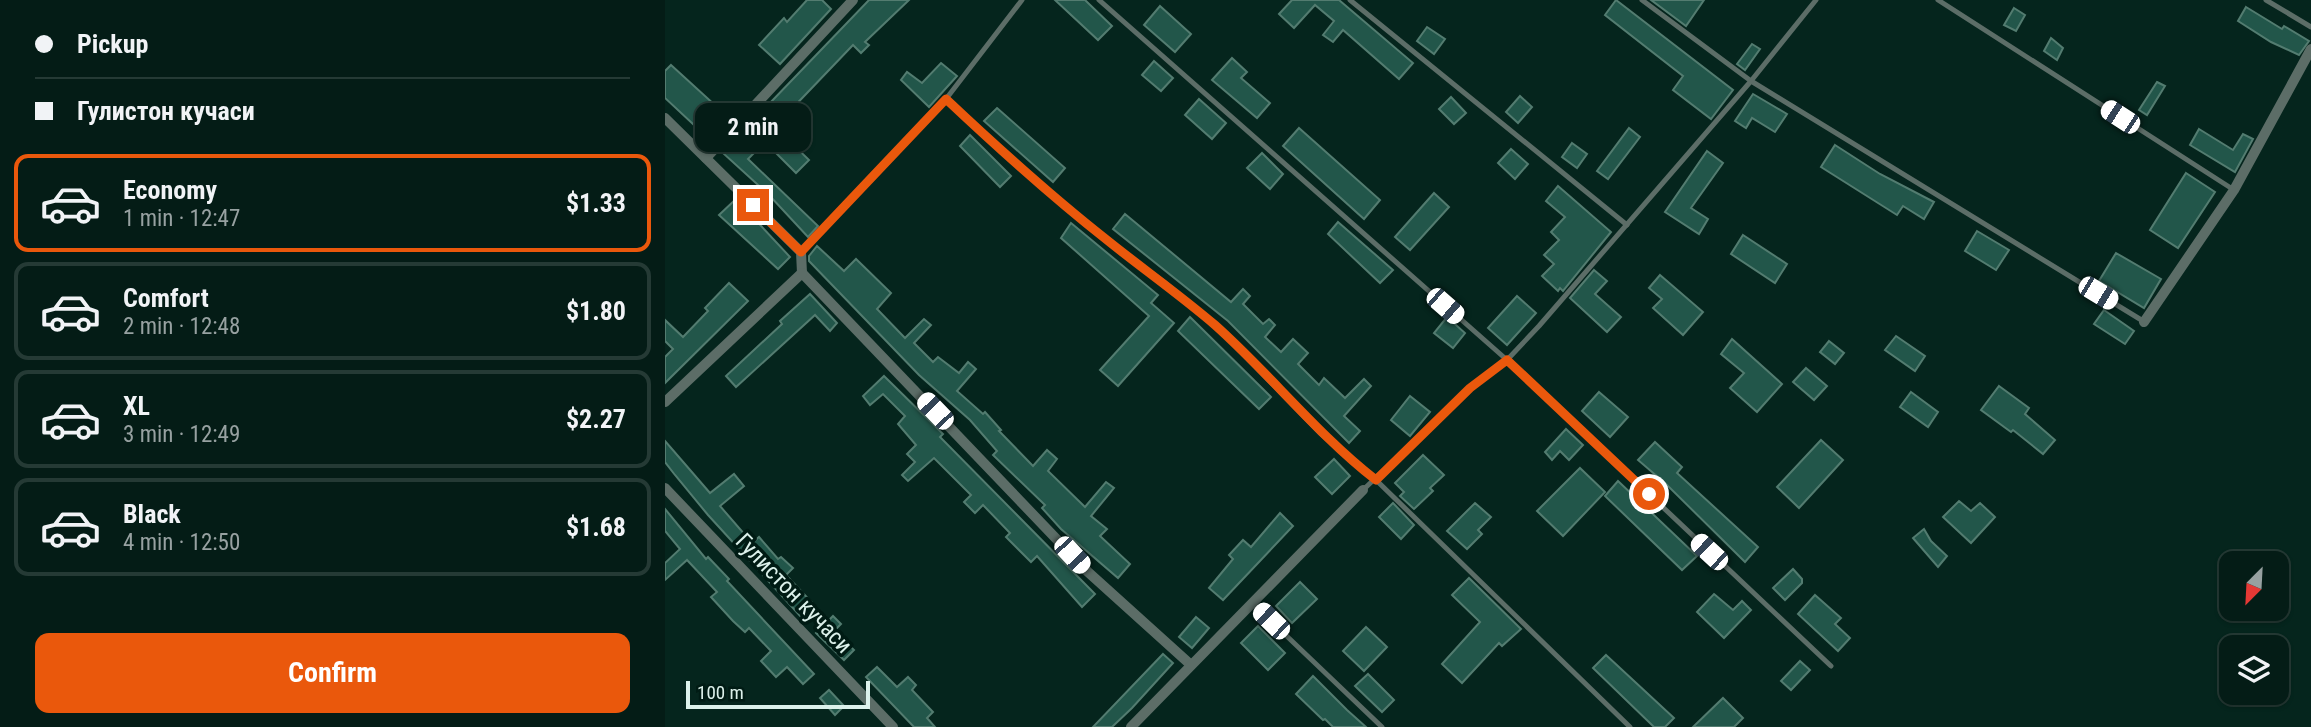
<!DOCTYPE html>
<meta charset="utf-8">
<style>
:root{--surface:#041c16;--page:#122923;--text:#f1f3f6;--muted:#97a1a1;--line:#253a35;--accent:#ea580c}
body{margin:0;font-family:"Roboto Condensed",sans-serif;background:var(--page);color:var(--text);height:100vh;display:flex;flex-direction:column;font-size:26px;white-space:nowrap}
*{box-sizing:border-box;margin:0}
p{font-size:23px;color:var(--muted)}
.icon{flex:none;width:38px;height:38px;fill:none;stroke:currentColor;stroke-width:2;stroke-linecap:round;stroke-linejoin:round}
.map{position:relative;flex:1;overflow:hidden}
.drawer{display:flex;flex-direction:column;background:var(--surface);width:665px}
.drawer>*{flex:none}
.guide{display:grid;align-content:center;height:154px;padding:0 35px;background:var(--surface)}
.needle{width:46px;rotate:204deg}
.buttons{position:absolute;left:1554px;top:551px;display:grid;gap:14px}
.buttons a{display:grid;place-items:center;width:70px;height:70px;border-radius:14px;background:var(--surface);box-shadow:0 2px 5px #0004,0 0 0 2px var(--line);font-size:35px}
.scale{position:absolute;left:21px;bottom:18px;width:184px;box-sizing:border-box;padding-left:7px;border:4px solid #dcf1eb;border-top:0;font-size:19px;line-height:24px;white-space:nowrap;color:#dcf1eb;-webkit-text-stroke:5px #001b14;paint-order:stroke}
.end{position:absolute;width:32px;height:32px;margin:-16px;border:9px solid #ea580c;background:#fff;box-shadow:0 0 0 4px #fff}
.from{border-radius:50%}
.bubble{position:absolute;height:49px;border-radius:14px;background:var(--surface);box-shadow:0 2px 5px #0004,0 0 0 2px var(--line);font-size:23px;font-weight:700;line-height:49px;text-align:center}
.car{position:absolute;width:21px;height:42px;margin:-21px -10px;border-radius:9px;box-shadow:0 0 5px 2px #0007;background:linear-gradient(#fff 24%,#345 0 40%,#fff 0 76%,#345 0 86%,#fff 0)}
.guide b{display:flex;align-items:center;gap:24px;height:66px;font-size:26px}
.guide b+b{border-top:2px solid var(--line)}
.guide i{width:18px;height:18px;background:var(--text)}
ul{padding:0;list-style:none}
li{display:flex;align-items:center;gap:21px;height:98px;margin:0 14px 10px;padding:0 21px;border:4px solid var(--line);border-radius:14px}
li div{flex:1}
li b{display:block;font-size:26px}
li em{font-style:normal;font-weight:700}
li.on{border-color:var(--accent)}
li>.icon{width:63px;height:63px;stroke-width:1.5}
.primary-button{display:flex;gap:14px;margin-top:auto;padding:14px 35px}
.primary-button a{flex:1;height:80px;border-radius:14px;background:var(--accent);color:#fff;font-size:28px;font-weight:700;line-height:80px;text-align:center}
main{display:flex;flex:1;min-height:0}
.map>svg:first-child{display:block}
</style>
<main>
<section class="drawer">
<div class="guide">
<b><i class="from"></i>Pickup</b>
<b><i></i>Гулистон кучаси</b>
</div>
<ul>
<li class="on"><svg class="icon" aria-label="car" viewBox="0 0 24 24"><path d="M5 17H2v-5l4-1 3-4h7l3 4 3 1v5h-3M9 17h6M6 11h13"/><circle cx="7" cy="17" r="2"/><circle cx="17" cy="17" r="2"/></svg><div><b>Economy</b><p>1 min · 12:47</p></div><em>$1.33</em></li>
<li><svg class="icon" aria-label="car" viewBox="0 0 24 24"><path d="M5 17H2v-5l4-1 3-4h7l3 4 3 1v5h-3M9 17h6M6 11h13"/><circle cx="7" cy="17" r="2"/><circle cx="17" cy="17" r="2"/></svg><div><b>Comfort</b><p>2 min · 12:48</p></div><em>$1.80</em></li>
<li><svg class="icon" aria-label="car" viewBox="0 0 24 24"><path d="M5 17H2v-5l4-1 3-4h7l3 4 3 1v5h-3M9 17h6M6 11h13"/><circle cx="7" cy="17" r="2"/><circle cx="17" cy="17" r="2"/></svg><div><b>XL</b><p>3 min · 12:49</p></div><em>$2.27</em></li>
<li><svg class="icon" aria-label="car" viewBox="0 0 24 24"><path d="M5 17H2v-5l4-1 3-4h7l3 4 3 1v5h-3M9 17h6M6 11h13"/><circle cx="7" cy="17" r="2"/><circle cx="17" cy="17" r="2"/></svg><div><b>Black</b><p>4 min · 12:50</p></div><em>$1.68</em></li>
</ul>
<div class="primary-button"><a>Confirm</a></div>
</section>
<div class="map">
<svg width="1646" height="727" viewBox="0 0 1646 727">
<rect width="100%" height="100%" fill="#05251d"/>
<!-- building -->
<g fill="#22564a" stroke="#537c70" stroke-width="2">
<polygon points="142,0 157,0 166,9 115,64 94,45 119,18 122,22"/>
<polygon points="204,0 244,0 200,42 204,45 196,53 188,45 119,117 104,104"/>
<polygon points="390,0 420,0 447,26 433,40"/>
<polygon points="627,0 674,0 748,63 734,79 678,30 668,42 658,35 669,21 650,5 629,28 614,14"/>
<polygon points="951,0 1068,90 1046,119 1008,90 1018,76 940,15"/>
<polygon points="986,0 1039,0 1021,26"/>
<polygon points="495,6 526,34 510,52 479,25"/>
<polygon points="1581,7 1617,29 1619,26 1644,41 1634,55 1606,42 1573,21"/>
<polygon points="1349,8 1360,15 1351,31 1339,25"/>
<polygon points="762,27 780,39 769,54 752,41"/>
<polygon points="1386,38 1398,48 1392,60 1379,51"/>
<polygon points="1087,44 1095,49 1080,70 1072,64"/>
<polygon points="567,58 582,72 576,78 605,103 592,118 547,80"/>
<polygon points="489,61 508,78 496,91 477,75"/>
<polygon points="276,63 292,76 264,107 236,80 242,72 257,83"/>
<polygon points="6,65 63,117 43,138 0,98 0,71"/>
<polygon points="1492,82 1500,86 1482,115 1474,110"/>
<polygon points="1088,94 1122,114 1110,132 1087,118 1081,128 1070,121"/>
<polygon points="855,96 867,107 853,123 841,112"/>
<polygon points="786,97 801,113 789,124 774,109"/>
<polygon points="534,99 561,123 547,139 520,115"/>
<polygon points="332,108 400,168 388,182 319,121"/>
<polygon points="634,128 715,200 699,219 618,146"/>
<polygon points="964,128 975,137 943,179 932,171"/>
<polygon points="1534,129 1568,150 1578,134 1588,139 1570,172 1525,145"/>
<polygon points="115,132 144,160 131,173 102,144"/>
<polygon points="77,133 93,149 83,159 153,226 143,237 104,195 59,154"/>
<polygon points="305,135 346,176 335,187 295,146"/>
<polygon points="907,143 922,154 912,168 897,157"/>
<polygon points="1170,145 1215,174 1269,202 1259,219 1238,206 1232,215 1156,167"/>
<polygon points="846,149 863,164 850,179 833,163"/>
<polygon points="1042,151 1058,163 1026,208 1043,219 1034,234 1000,212"/>
<polygon points="597,153 618,174 605,189 582,168"/>
<polygon points="1521,173 1550,192 1513,248 1485,230"/>
<polygon points="893,186 946,232 898,291 895,288 893,291 877,276 889,264 879,255 894,240 886,232 900,217 881,201"/>
<polygon points="769,193 784,207 745,250 730,237"/>
<polygon points="71,199 125,257 113,269 54,215"/>
<polygon points="460,214 566,302 578,289 585,296 578,304 598,324 604,319 610,325 600,337 616,352 628,339 643,353 633,364 654,385 659,378 680,398 699,379 706,386 679,416 695,431 684,443 563,321 448,229"/>
<polygon points="673,222 728,270 715,283 663,234"/>
<polygon points="406,223 493,295 486,303 509,323 453,386 435,370 484,316 396,238"/>
<polygon points="1312,231 1344,250 1331,270 1300,251"/>
<polygon points="1078,235 1122,264 1110,283 1066,254"/>
<polygon points="152,246 179,271 191,259 226,293 212,309 240,338 259,319 266,325 249,343 268,362 273,357 294,373 303,362 311,369 292,391 318,414 320,412 336,430 334,431 368,466 382,450 392,459 383,471 420,507 441,482 449,488 426,516 442,529 435,536 465,564 453,578 396,529 377,508 380,505 328,455 332,451 305,420 254,375 144,261 144,256"/>
<polygon points="1451,253 1496,279 1479,308 1434,281"/>
<polygon points="929,270 942,281 930,294 956,317 942,332 905,298"/>
<polygon points="995,275 1038,312 1018,335 988,308 997,299 984,288"/>
<polygon points="64,283 83,301 0,383 0,357 8,349 0,341 0,320 18,337 43,311 40,308"/>
<polygon points="145,294 172,323 165,331 150,315 71,387 61,376 117,324 115,321"/>
<polygon points="852,296 871,313 842,345 823,328"/>
<polygon points="1439,310 1469,331 1460,344 1429,324"/>
<polygon points="525,317 606,397 594,409 513,331"/>
<polygon points="782,317 800,333 788,348 769,333"/>
<polygon points="1231,336 1260,356 1250,371 1220,350"/>
<polygon points="1067,339 1117,384 1092,412 1065,388 1079,373 1056,354"/>
<polygon points="1164,341 1179,353 1170,364 1155,352"/>
<polygon points="1141,368 1162,386 1149,400 1128,382"/>
<polygon points="219,376 278,434 275,437 430,594 417,607 372,556 366,562 341,537 345,533 318,505 310,513 299,502 306,495 269,458 243,481 237,475 250,462 242,454 251,445 233,424 240,416 218,394 205,405 198,396"/>
<polygon points="1334,386 1364,408 1360,414 1390,440 1378,454 1348,430 1346,432 1316,410"/>
<polygon points="934,392 963,417 945,437 917,411"/>
<polygon points="1246,392 1273,412 1263,427 1235,407"/>
<polygon points="745,396 765,412 745,436 726,420"/>
<polygon points="901,429 918,445 904,460 895,451 887,460 880,452"/>
<polygon points="1156,440 1178,460 1134,508 1112,487"/>
<polygon points="0,441 45,493 69,474 79,486 55,506 87,543 94,537 113,559 116,557 128,568 121,575 151,607 138,619 43,515 10,475 0,462"/>
<polygon points="990,442 1017,467 1012,473 1093,547 1080,562 1001,484 973,460"/>
<polygon points="758,455 779,475 765,488 768,491 749,509 735,496 739,492 730,483"/>
<polygon points="669,459 685,476 667,494 650,477"/>
<polygon points="915,468 940,492 898,536 872,511"/>
<polygon points="953,481 1032,556 1017,570 940,496"/>
<polygon points="1294,501 1306,511 1315,503 1330,517 1306,543 1278,517"/>
<polygon points="728,503 749,525 736,539 714,517"/>
<polygon points="810,503 826,517 813,530 817,534 802,549 782,531"/>
<polygon points="0,509 41,559 43,557 64,579 62,581 149,674 138,684 122,667 111,677 96,661 106,651 84,628 80,632 68,621 46,597 52,592 22,560 0,580 0,563 15,549 0,531"/>
<polygon points="615,513 628,526 558,600 544,588 568,559 564,555 578,540 586,547"/>
<polygon points="1259,529 1266,541 1282,556 1273,567 1248,538"/>
<polygon points="1128,569 1137,579 1137,583 1120,600 1108,588"/>
<polygon points="804,578 856,629 837,646 834,643 797,683 777,664 815,622 787,595"/>
<polygon points="635,582 652,599 627,623 611,606"/>
<polygon points="1049,594 1068,610 1077,601 1086,610 1059,638 1032,612"/>
<polygon points="1150,595 1176,618 1170,624 1185,638 1173,651 1133,614"/>
<polygon points="168,616 176,624 169,631 189,650 179,660 151,633"/>
<polygon points="531,617 544,628 527,648 514,637"/>
<polygon points="593,626 620,653 603,670 576,643"/>
<polygon points="701,627 722,647 699,671 678,651"/>
<polygon points="498,654 508,663 467,708 447,727 428,727"/>
<polygon points="941,655 1009,718 1000,727 989,727 928,668"/>
<polygon points="1135,661 1145,670 1126,690 1116,681"/>
<polygon points="212,667 232,687 243,677 251,685 247,690 268,712 262,718 270,727 249,727 201,677"/>
<polygon points="703,674 729,700 717,712 690,686"/>
<polygon points="648,676 682,710 701,727 668,727 660,719 658,720 631,694"/>
<polygon points="164,690 179,706 170,715 155,698"/>
<polygon points="1058,698 1078,718 1069,727 1028,727"/>
</g>
<g fill="none" stroke-linecap="round" stroke-linejoin="round">
<!-- service -->
<g stroke="#5c6d67" stroke-width="5">
<polyline points="434,0 842,360 1166,666"/>
<polyline points="685,0 962,225"/>
<polyline points="977,0 1086,81 1478,321"/>
<polyline points="1273,0 1569,190"/>
<polyline points="1601,0 1646,27"/>
<polyline points="281,99 359,171 441,240 499,282 556,331 655,433 711,480 965,727"/>
<polyline points="136,252 281,99 357,0"/>
<polyline points="698,490 805,388 842,360 874,326 1086,81 1151,0"/>
<polyline points="587,603 717,727"/>
</g>
<!-- minor -->
<g stroke="#5c6d67" stroke-width="10">
<polyline points="0,118 136,252 137,273"/>
<polyline points="41,158 188,0"/>
<polyline points="137,273 423,572 526,665"/>
<polyline points="1479,322 1569,190 1646,49"/>
<polyline points="0,402 137,273"/>
<polyline points="0,488 228,727"/>
<polyline points="466,727 698,490"/>
</g>
</g>
<g fill="none" stroke-linecap="round" stroke-linejoin="round">
<!-- route -->
<path stroke="#ea580c" stroke-width="9" d="M88 205 136 252 281 99C333 148 386 196 442 240 478 269 515 295 550 325 606 375 652 434 711 480L805 388 842 360 984 494"/>
</g>
<g text-anchor="middle" stroke-width="7" stroke-linejoin="round" paint-order="stroke">
<!-- street labels -->
<g font-size="23" fill="#dcf1eb" stroke="#001b14">
<text transform="translate(129 593) rotate(46)" y="8">Гулистон кучаси</text>
</g>
</g>
</svg>
<div class="buttons">
<a><svg class="needle" viewBox="-14 -14 28 28"><path d="M0-13l5 13h-10z" fill="#e53935"/><path d="M0 13l5-13h-10z" fill="#97a1a1"/></svg></a>
<a><svg class="icon" aria-label="layers" viewBox="0 0 24 24"><path d="M12 4l9 5-9 5-9-5zM3 14l9 5 9-5"/></svg></a>
</div>
<div class="scale">100 m</div>
<i class="end from" style="left:984px;top:494px"></i>
<i class="end" style="left:88px;top:205px"></i>
<div class="bubble" style="left:30px;top:103px;width:116px">2 min</div>
<i class="car" style="left:1455px;top:117px;rotate:303deg"></i>
<i class="car" style="left:1433px;top:293px;rotate:121deg"></i>
<i class="car" style="left:780px;top:306px;rotate:131deg"></i>
<i class="car" style="left:270px;top:411px;rotate:316deg"></i>
<i class="car" style="left:1044px;top:552px;rotate:313deg"></i>
<i class="car" style="left:407px;top:555px;rotate:137deg"></i>
<i class="car" style="left:606px;top:621px;rotate:314deg"></i>
</div>
</main>
